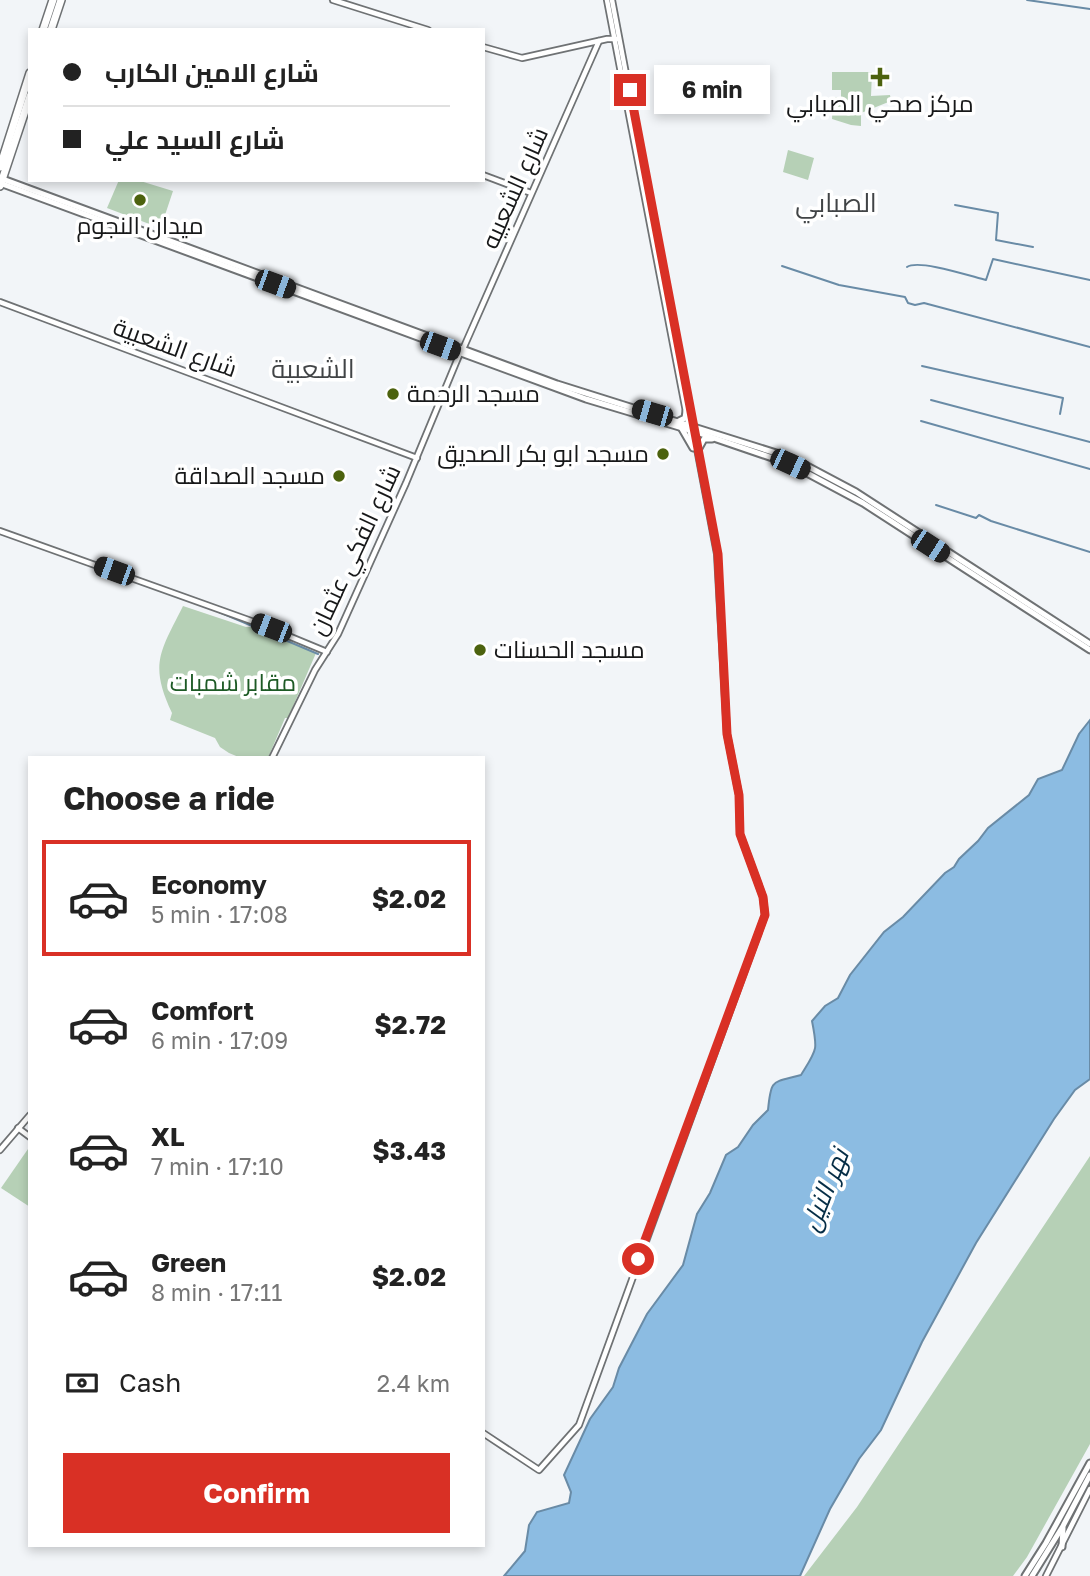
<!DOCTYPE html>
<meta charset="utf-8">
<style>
:root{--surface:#fff;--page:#f6f6f6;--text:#222;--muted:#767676;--line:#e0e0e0;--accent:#d93025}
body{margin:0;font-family:"Golos Text",Cairo,sans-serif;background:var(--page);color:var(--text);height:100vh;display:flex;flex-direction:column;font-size:26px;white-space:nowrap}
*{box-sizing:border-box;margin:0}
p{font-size:23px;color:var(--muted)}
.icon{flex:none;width:38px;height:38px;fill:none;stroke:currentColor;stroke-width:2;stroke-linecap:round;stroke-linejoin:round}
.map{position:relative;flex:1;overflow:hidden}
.details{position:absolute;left:28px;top:756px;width:457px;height:791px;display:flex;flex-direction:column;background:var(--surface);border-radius:0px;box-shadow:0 4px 10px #0003}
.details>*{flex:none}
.banner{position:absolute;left:28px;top:28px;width:457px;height:154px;border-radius:0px;box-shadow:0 4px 10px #0003;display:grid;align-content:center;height:154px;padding:0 35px;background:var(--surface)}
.end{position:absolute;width:32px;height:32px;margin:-16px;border:9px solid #d93025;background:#fff;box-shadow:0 0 0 4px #fff}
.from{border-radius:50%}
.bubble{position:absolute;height:49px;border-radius:0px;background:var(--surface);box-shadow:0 4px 10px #0003;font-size:23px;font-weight:700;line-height:49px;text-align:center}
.car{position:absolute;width:21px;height:42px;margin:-21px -10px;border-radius:9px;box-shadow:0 0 5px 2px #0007;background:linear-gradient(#222 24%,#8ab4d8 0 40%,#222 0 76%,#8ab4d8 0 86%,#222 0)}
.banner b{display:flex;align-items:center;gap:24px;height:66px;font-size:26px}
.banner b+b{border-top:2px solid var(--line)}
.banner i{width:18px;height:18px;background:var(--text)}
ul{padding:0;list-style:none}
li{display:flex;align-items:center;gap:21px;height:116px;margin:0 14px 10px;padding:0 21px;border:4px solid transparent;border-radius:0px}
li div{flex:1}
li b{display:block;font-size:26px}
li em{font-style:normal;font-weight:700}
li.selected{border-color:var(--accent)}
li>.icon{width:63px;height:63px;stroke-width:1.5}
h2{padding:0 35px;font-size:32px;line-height:84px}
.pay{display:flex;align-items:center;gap:18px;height:77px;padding:0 35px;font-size:26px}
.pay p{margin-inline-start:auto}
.primary-button{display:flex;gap:14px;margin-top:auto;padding:14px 35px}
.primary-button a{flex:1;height:80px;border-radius:0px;background:var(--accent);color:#fff;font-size:28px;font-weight:700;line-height:80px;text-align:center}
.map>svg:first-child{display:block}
</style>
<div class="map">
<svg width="1090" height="1576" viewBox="0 0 1090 1576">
<rect width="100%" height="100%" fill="#f2f5f8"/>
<!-- green -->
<g fill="#b6d0b6">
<polygon points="832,72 872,72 871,96 890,95 891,101 861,113 861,126 851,125 832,119 833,97 841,97 841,90 832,90"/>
<polygon points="788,150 814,158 808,180 783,172"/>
<polygon points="119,180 137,180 173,191 162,224 155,222 152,225 107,208"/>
<path d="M183 606 246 627H258L316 653 288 718H285L268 758H241L229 753 220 747 215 738 170 720 172 713C149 664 160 652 183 606Z"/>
<polygon points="28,1149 30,1150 30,1207 1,1188"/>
<polygon points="1090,1156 1090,1444 1027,1557 1013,1576 804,1576 857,1507"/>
</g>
<!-- water -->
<path fill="#8cbce2" stroke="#698ba6" stroke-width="2" d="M1090 720V1079L1075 1090 1054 1119 976 1243 922 1342 881 1430 859 1459 830 1509 800 1576H504L525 1551 529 1525 537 1512 569 1503 571 1492 564 1475 590 1419 613 1387 619 1368 647 1314 683 1265 697 1214 710 1193 726 1155 738 1147 753 1125 768 1110C771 1078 772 1083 801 1075 817 1049 818 1051 812 1021L825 1006 838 998 850 975 884 932 903 917 945 873 954 867 959 859 978 841 988 828 1029 795 1038 779 1062 770 1079 734Z"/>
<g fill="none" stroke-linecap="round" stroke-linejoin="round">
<!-- stream -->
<g stroke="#698ba6" stroke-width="2">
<polyline points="1027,0 1090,9"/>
<polyline points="955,205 998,213 996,240 1033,247"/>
<polyline points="782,266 839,285 905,297 908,303 915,305 924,303 1090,347"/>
<path d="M907 267C919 259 970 276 986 280L993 259 1090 280"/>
<polyline points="922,366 1063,398 1060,414"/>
<polyline points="931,400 1090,442"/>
<polyline points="921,421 1090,469"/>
<polyline points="936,505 976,518 979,515 991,521 1090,552"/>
<polyline points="219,612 318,654"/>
</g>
<defs>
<g id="secondary">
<polyline points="333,0 428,30"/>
<polyline points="607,0 692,443"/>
<polyline points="483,47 522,58 607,39 618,39"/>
<polyline points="483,175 531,193"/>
<polyline points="0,302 417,458"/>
<polyline points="463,349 599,41"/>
<polyline points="0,531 257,623 327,652"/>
<polyline points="272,758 315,670 338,634 406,483 460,353"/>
<polyline points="18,1128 30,1137"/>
<polyline points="0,1150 30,1115"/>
<polyline points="483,1433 539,1470 579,1425 765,915 763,897 740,834 739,795 727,734 717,554 612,0"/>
<polyline points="1046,1576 1090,1489"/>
</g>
<g id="primary">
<polyline points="0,178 557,384 792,458 856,492 1090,644"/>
<polyline points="0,183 586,399 696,432 790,464 863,503 1090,650"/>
<polyline points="679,421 685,418 686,411"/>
<polyline points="682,429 693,448"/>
<polyline points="699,448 704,439 712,439"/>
<polyline points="1062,1547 1063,1528"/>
<polyline points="1025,1576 1046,1543 1090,1463"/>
<polyline points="1032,1576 1063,1526 1090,1475"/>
</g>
<g id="highway">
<polyline points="43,30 53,0"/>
<polyline points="51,30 61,0"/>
<polyline points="0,167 30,73"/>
<polyline points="0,186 30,96"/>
</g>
</defs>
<!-- secondary casing -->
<use href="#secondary" stroke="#6f7274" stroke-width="8"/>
<!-- primary casing -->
<use href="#primary" stroke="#6f7274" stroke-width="9"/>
<!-- highway casing -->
<use href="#highway" stroke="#6f7274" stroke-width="10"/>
<!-- secondary -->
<use href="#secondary" stroke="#fff" stroke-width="4.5"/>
<!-- primary -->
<use href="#primary" stroke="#fff" stroke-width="5"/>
<!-- highway -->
<use href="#highway" stroke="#fff" stroke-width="7"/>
</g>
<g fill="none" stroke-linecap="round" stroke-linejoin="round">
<!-- route -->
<polyline stroke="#d93025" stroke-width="9" points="630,90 718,554 727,734 739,795 740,834 763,897 765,915 638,1259"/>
</g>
<!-- markers -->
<g fill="#4c620e" stroke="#fff" stroke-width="2.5">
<path d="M876.5 66.5h7v7h7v7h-7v7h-7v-7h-7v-7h7z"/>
<circle cx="140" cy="200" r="7"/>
<circle cx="393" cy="394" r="7"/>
<circle cx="663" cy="454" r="7"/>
<circle cx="339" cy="476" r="7"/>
<circle cx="480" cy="650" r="7"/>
</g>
<g text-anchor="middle" stroke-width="7" stroke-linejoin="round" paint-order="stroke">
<!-- poi labels -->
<g font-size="24" fill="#171819" stroke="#fff">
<text x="880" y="112">مركز صحي الصبابي</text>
<text x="140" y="234">ميدان النجوم</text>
<text x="407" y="402" text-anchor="start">مسجد الرحمة</text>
<text x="649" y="462" text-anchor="end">مسجد ابو بكر الصديق</text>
<text x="325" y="484" text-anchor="end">مسجد الصداقة</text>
<text x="494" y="658" text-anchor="start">مسجد الحسنات</text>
</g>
<!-- street labels -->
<g font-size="24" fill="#171819" stroke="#fff">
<text transform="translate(515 188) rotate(-66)" y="8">شارع الشعبيه</text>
<text transform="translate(175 348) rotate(20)" y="8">شارع الشعبية</text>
<text transform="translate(355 550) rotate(-65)" y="8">شارع الفكي عثمان</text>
</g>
<!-- park labels -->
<g font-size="24" fill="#1d5a25" stroke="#fff">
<text x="233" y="691">مقابر شمبات</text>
</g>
<!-- neighbourhood labels -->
<g font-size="26" fill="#414446" stroke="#fff">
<text x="836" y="212">الصبابي</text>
<text x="313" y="378">الشعبية</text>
</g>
<!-- water labels -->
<g font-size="26" font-style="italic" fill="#052d46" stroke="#fff">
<text transform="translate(825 1190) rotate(-68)" y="9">نهر النيل</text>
</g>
</g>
</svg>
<i class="end from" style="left:638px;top:1259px"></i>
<i class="end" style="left:630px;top:90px"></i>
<div class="bubble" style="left:654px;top:65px;width:116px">6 min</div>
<i class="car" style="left:275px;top:284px;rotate:110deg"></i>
<i class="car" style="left:440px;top:346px;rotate:110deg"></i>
<i class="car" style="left:652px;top:413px;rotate:286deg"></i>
<i class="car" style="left:790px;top:464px;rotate:115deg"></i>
<i class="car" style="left:930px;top:546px;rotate:123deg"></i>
<i class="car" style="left:114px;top:571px;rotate:290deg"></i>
<i class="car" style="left:271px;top:628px;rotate:291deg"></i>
<div class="banner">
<b><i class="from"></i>شارع الامين الكارب</b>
<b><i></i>شارع السيد علي</b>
</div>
<section class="details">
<h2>Choose a ride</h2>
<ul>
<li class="selected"><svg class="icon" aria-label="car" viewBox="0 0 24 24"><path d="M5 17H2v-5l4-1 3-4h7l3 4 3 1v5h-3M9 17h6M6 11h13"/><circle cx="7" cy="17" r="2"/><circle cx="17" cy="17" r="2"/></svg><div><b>Economy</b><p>5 min · 17:08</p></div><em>$2.02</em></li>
<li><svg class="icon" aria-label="car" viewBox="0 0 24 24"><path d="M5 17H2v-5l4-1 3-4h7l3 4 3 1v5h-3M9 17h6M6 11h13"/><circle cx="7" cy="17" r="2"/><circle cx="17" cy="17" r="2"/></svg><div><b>Comfort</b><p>6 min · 17:09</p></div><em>$2.72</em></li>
<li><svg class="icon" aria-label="car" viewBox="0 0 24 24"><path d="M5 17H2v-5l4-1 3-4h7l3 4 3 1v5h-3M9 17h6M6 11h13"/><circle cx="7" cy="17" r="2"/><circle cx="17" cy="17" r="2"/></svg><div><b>XL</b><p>7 min · 17:10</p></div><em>$3.43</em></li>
<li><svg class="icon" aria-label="car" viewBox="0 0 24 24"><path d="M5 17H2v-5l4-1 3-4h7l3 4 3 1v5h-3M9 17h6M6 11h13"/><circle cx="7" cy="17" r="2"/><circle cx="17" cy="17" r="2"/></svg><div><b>Green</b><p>8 min · 17:11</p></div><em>$2.02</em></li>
</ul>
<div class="pay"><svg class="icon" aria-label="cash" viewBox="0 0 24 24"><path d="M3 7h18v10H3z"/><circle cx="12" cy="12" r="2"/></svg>Cash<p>2.4 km</p></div>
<div class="primary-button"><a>Confirm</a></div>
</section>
</div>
